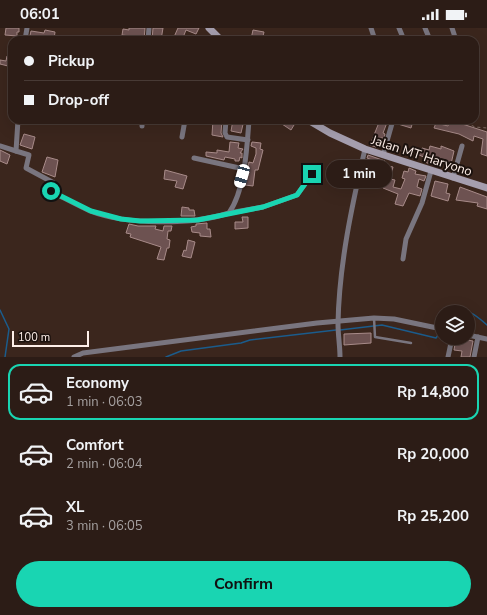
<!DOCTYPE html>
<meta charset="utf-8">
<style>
:root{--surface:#2c1c16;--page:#382923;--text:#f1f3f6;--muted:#a6a1a1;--line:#483a35;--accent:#19d5b2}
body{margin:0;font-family:"Nunito Sans",sans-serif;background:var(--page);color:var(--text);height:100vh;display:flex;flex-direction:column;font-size:15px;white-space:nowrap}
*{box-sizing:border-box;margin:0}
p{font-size:13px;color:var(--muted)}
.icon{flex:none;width:22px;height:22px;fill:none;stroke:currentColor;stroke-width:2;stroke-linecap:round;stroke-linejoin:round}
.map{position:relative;height:329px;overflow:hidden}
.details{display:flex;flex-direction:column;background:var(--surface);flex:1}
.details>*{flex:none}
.top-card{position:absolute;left:8px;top:8px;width:471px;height:88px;border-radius:12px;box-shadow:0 4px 16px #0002,0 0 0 1px var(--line);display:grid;align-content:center;height:88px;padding:0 16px;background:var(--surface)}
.fabs{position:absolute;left:435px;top:277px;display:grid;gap:8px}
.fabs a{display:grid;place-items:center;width:40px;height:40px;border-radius:50%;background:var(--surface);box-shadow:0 4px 16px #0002,0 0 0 1px var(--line);font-size:20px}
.scale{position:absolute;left:12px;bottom:10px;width:77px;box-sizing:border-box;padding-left:4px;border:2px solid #feefe9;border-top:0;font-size:11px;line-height:14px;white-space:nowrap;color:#feefe9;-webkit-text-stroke:3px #1c120e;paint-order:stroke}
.end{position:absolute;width:18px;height:18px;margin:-9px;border:5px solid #19d5b2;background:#111;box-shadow:0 0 0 2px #111}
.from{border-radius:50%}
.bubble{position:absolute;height:28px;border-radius:14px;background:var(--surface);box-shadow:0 4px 16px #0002,0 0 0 1px var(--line);font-size:13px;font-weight:700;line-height:28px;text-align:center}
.car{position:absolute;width:12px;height:24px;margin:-12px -6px;border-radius:5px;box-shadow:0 0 3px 1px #0007;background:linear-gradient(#fff 24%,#345 0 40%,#fff 0 76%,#345 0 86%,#fff 0)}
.top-card b{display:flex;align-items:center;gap:14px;height:38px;font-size:15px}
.top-card b+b{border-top:1px solid var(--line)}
.top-card i{width:10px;height:10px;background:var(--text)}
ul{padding:7px 0 0;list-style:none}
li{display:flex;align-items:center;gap:12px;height:56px;margin:0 8px 6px;padding:0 8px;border:2px solid transparent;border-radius:12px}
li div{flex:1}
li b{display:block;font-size:15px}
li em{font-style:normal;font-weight:700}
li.selected{border-color:var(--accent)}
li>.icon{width:36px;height:36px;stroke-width:1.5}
.cta{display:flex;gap:8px;margin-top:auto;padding:8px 16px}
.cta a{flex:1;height:46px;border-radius:24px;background:var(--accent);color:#111;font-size:16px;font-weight:700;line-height:46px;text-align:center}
.status{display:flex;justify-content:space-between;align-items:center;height:28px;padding:0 20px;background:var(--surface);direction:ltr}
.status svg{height:11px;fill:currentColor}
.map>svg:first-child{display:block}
</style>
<div class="status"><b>06:01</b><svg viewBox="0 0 49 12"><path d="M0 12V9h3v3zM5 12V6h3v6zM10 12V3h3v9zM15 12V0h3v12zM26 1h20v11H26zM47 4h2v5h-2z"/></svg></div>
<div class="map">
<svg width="487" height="329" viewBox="0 0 487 329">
<rect width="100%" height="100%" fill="#3b261d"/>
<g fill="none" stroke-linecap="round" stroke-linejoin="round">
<!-- stream -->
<g stroke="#1b5c8c" stroke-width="1.5">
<polyline points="0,282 9,301 5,329"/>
<path d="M449 284C463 276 477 288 487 297"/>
<polyline points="340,302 382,297 436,310 441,303"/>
<polyline points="166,329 181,323 241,315 250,312 336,302"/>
</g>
</g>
<!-- building -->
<g fill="#6d5251" stroke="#a88b89">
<polygon points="6,0 19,0 19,4 17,4 17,8 5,7"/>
<polygon points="129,0 145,0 144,12 129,11 130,8 122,7 123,1 129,2"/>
<polygon points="153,0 163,0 161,12 152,12"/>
<polygon points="178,0 199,0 196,6 186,2 182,12 174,9"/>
<polygon points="45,2 55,4 54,11 47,10 47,12 37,10 37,12 29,12 31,3 44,5"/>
<polygon points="253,2 264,4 262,12 251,11"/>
<polygon points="7,28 12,29 12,39 0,36 0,32 6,33"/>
<polygon points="213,92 222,92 221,105 223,109 212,107"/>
<polygon points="233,92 244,92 241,105 231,103"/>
<polygon points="276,92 297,92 291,102"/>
<polygon points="380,92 388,92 383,105 385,106 384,110 379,110 376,119 370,117"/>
<polygon points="399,92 413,93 411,100 398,96"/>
<polygon points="450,92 487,104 487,128 481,126 483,111 474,108 473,113 459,106 434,100 436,95 448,98"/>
<polygon points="24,106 35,109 32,121 20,117"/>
<polygon points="230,114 239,115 238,120 243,121 240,125 242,125 242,130 240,129 239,133 235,133 235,131 225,129 224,132 206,128 206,124 217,125 217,122 229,124"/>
<polygon points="252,114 261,115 260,121 263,122 258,142 255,142 253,158 245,157 249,134 253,135 256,126 256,120 251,118"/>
<polygon points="430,118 441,121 441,118 454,123 451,136 432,130 430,136 425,134 426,130 419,127 422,120 429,122"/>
<polygon points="0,122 10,127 7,136 0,133"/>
<polygon points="368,127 385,133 383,137 393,139 390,151 395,152 393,159 401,161 405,151 402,150 404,143 408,144 409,140 416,143 415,146 426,148 424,153 419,151 417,159 422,161 420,168 409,165 403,178 395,176 398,166 383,160 384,156 372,154 377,134 367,130"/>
<polygon points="47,129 58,132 55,149 42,144"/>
<polygon points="165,142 187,148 183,161 175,159 177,153 164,151"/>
<polygon points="435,153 448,156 446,165 450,166 448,173 431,168"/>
<polygon points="460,159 487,169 487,181 477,178 478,175 456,172"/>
<polygon points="182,179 189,180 189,182 194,182 195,188 181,188"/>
<polygon points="242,189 248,189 248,200 235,201 235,194 243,194"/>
<polygon points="207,195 207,201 210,201 211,209 200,208 200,205 192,204 191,199 196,198 196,196"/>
<polygon points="129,196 138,198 156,198 155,201 163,203 164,198 172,198 171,203 168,203 167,211 170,212 169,220 167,220 164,232 157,231 161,219 130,209 131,206 126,205"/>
<polygon points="188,212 195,214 191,230 182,228 184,222 186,223"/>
<polygon points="371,305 371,315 344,317 344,306"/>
<polygon points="456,310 473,313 470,329 461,329 462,323 454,322"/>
</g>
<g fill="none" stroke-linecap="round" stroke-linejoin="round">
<!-- path -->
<polyline stroke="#7e6b63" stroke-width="1" stroke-dasharray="3 3" stroke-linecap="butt" points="461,92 475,99 487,100"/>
<!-- lane -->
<polyline stroke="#79757f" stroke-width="2.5" points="374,290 375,309 411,315"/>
<!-- street -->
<g stroke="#79757f" stroke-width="5">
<polyline points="371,0 375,12"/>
<polyline points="399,0 404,12"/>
<polyline points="425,0 430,12"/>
<polyline points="452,0 456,12"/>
<polyline points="25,12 27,0"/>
<polyline points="148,12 149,0"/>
<path d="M18 92 16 123 29 127 26 140 54 155 52 164C64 170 77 177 90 183 126 197 192 197 229 185 245 162 247 119 249 92"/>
<polyline points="226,92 225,105 227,109 248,112"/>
<polyline points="142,98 142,92"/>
<polyline points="182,109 185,92"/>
<polyline points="0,118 16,123"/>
<polyline points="383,127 393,92"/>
<polyline points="194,130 244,141"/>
<polyline points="453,150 462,118"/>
<polyline points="229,185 263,179 297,167 312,146"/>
<polyline points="403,231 406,211 422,175 431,143"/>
<polyline points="468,307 487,311"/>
<polyline points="74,329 83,325 317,295 374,290 394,291 442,301"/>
<path d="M340 329C340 318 338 307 338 296 339 237 352 177 365 121"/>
<polyline points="448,329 452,310"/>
<polyline points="474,329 478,309"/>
</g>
<!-- secondary -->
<g stroke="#a59eae" stroke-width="7">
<polyline points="209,0 221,12"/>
<polyline points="308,92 330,105 365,121 487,160"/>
</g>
</g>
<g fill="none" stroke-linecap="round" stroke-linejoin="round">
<!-- route -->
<polyline stroke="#19d5b2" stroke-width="5" points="51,163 91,183 121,191 140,193 198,192 263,179 297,167 312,146"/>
</g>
<g text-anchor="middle" stroke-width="4" stroke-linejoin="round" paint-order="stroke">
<!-- street labels -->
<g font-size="13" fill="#feefe9" stroke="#1c120e">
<text transform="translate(422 127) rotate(18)" y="5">Jalan MT Haryono</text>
</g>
</g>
</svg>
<div class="fabs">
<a><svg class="icon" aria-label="layers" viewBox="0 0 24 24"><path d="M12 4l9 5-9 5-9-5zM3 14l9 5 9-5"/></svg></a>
</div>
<div class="scale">100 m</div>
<i class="end from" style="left:51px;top:163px"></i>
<i class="end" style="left:312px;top:146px"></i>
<div class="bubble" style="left:326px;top:132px;width:66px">1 min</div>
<i class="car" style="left:242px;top:148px;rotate:196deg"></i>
<div class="top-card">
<b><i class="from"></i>Pickup</b>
<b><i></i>Drop-off</b>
</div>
</div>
<section class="details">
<ul>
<li class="selected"><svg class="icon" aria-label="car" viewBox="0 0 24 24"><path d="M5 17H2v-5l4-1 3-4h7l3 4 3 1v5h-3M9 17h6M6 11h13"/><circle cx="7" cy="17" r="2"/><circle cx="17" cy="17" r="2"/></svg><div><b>Economy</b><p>1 min · 06:03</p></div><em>Rp 14,800</em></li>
<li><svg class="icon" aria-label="car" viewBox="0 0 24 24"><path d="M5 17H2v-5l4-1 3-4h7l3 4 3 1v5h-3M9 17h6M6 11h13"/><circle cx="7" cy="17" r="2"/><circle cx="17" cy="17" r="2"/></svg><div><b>Comfort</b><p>2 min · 06:04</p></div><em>Rp 20,000</em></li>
<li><svg class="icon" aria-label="car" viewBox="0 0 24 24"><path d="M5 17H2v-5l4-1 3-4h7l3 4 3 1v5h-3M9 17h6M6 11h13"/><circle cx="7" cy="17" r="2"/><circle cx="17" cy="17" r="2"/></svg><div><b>XL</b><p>3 min · 06:05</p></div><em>Rp 25,200</em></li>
</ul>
<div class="cta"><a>Confirm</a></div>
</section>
